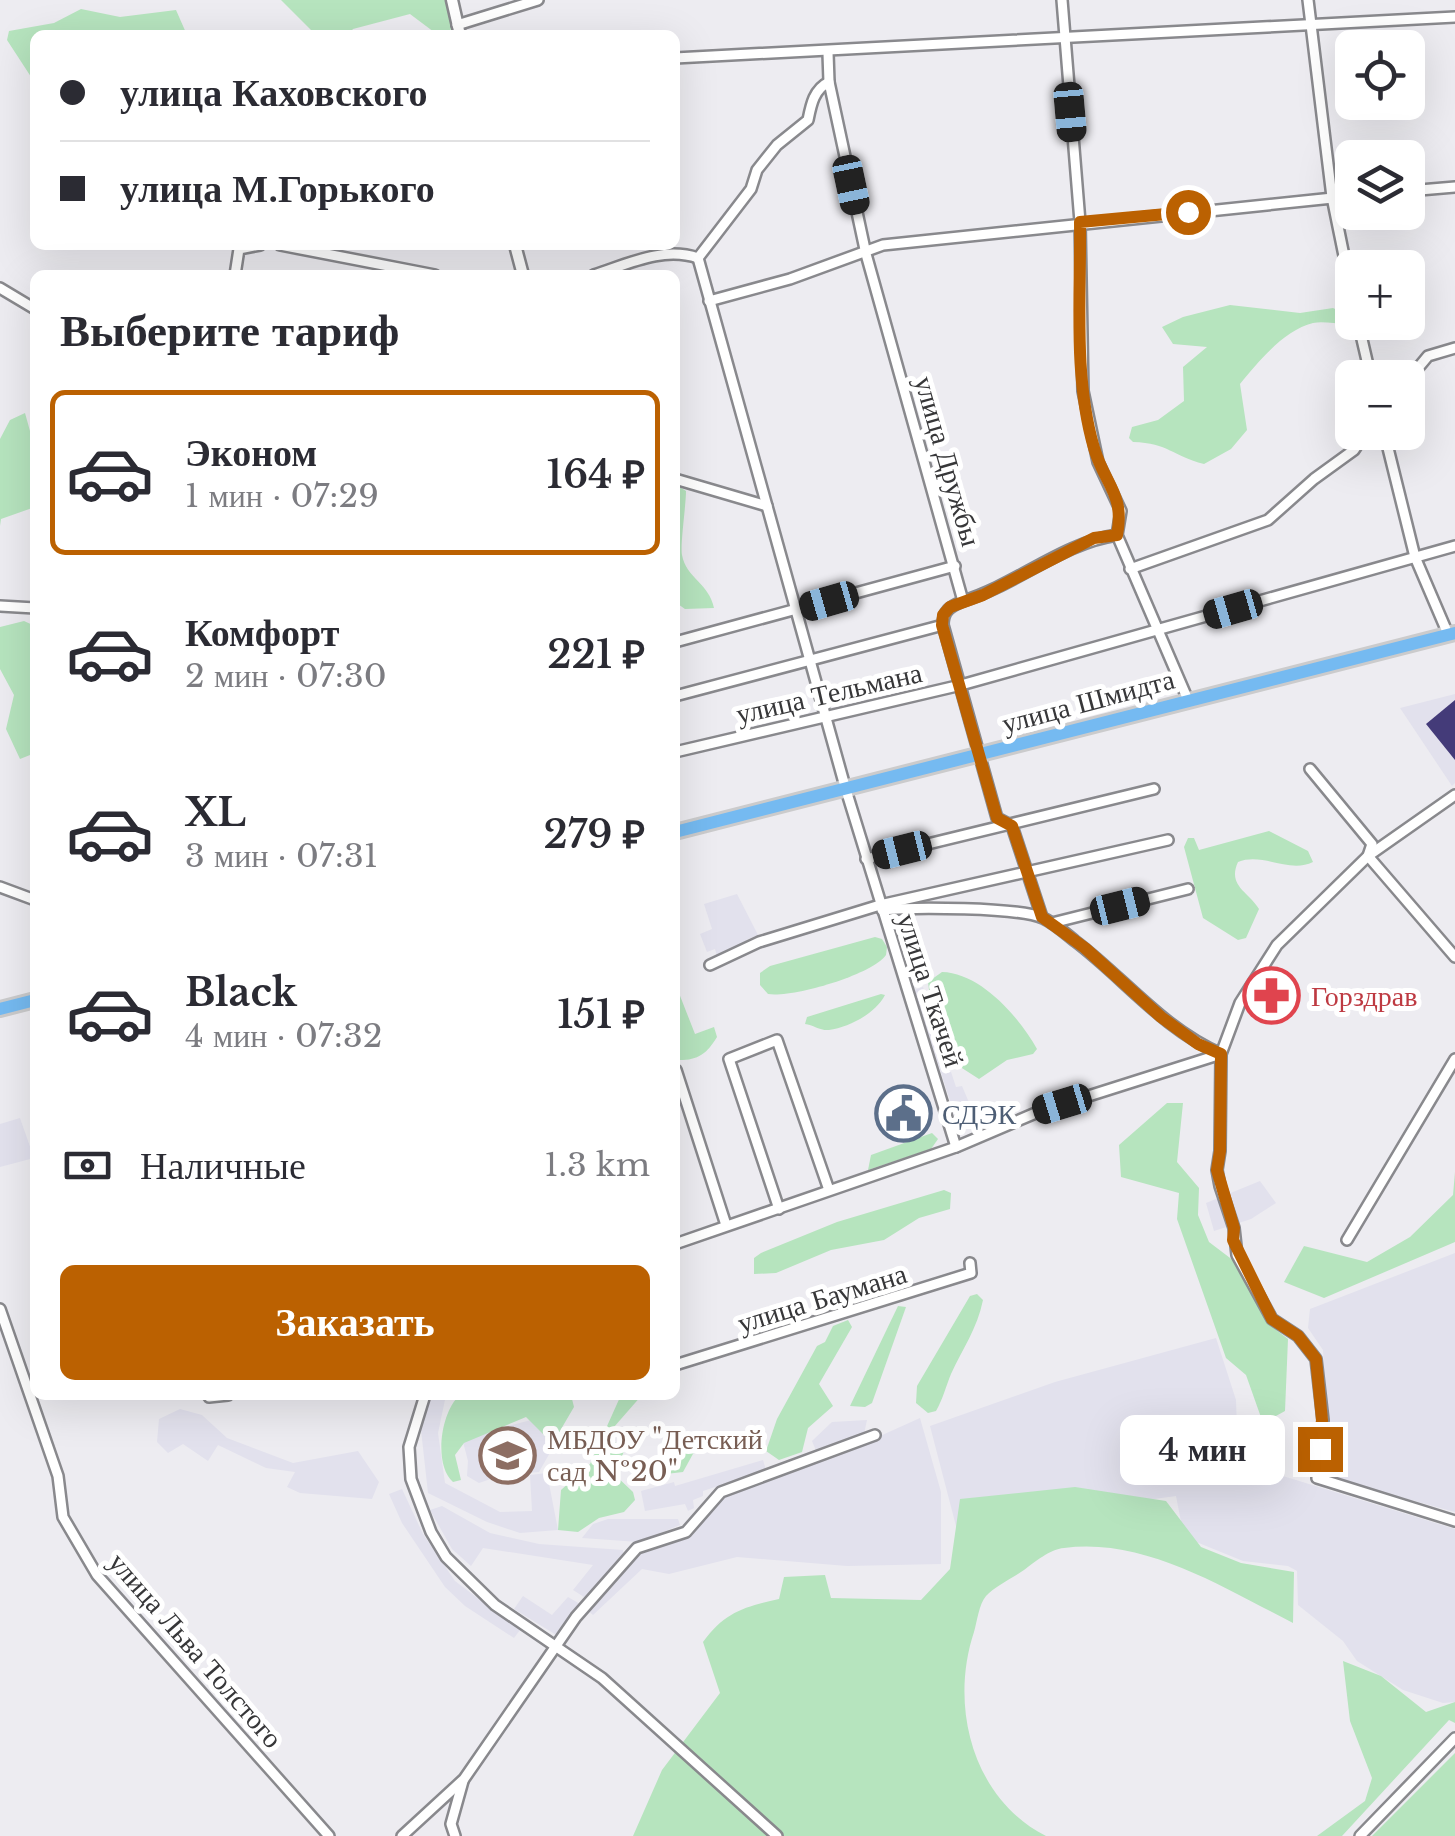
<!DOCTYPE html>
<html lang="ru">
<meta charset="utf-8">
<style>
:root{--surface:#fff;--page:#f2f2f3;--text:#2b2b33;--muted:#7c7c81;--line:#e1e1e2;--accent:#bb6101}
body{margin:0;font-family:"Libre Baskerville",serif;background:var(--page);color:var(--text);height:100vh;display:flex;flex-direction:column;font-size:38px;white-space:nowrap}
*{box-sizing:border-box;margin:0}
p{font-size:32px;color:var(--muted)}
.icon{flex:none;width:55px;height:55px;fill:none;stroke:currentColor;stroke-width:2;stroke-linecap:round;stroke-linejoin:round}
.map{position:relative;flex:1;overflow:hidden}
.drawer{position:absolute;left:30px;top:270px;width:650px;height:1130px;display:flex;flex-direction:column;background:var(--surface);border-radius:15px;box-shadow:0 10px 40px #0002}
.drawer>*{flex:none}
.guide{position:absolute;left:30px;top:30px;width:650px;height:220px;border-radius:15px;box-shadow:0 10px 40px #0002;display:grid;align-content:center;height:220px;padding:0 30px;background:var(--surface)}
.tools{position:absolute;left:1335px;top:30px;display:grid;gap:20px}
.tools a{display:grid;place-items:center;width:90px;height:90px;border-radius:15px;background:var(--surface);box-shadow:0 10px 40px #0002;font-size:50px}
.end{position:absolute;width:45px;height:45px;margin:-22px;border:12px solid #bb6101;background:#fff;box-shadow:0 0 0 5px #fff}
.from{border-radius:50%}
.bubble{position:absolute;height:70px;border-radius:15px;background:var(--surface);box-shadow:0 10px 40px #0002;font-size:32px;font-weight:600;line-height:70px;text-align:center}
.car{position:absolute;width:30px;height:60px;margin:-30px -15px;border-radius:12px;box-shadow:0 0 8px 2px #0007;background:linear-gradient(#222 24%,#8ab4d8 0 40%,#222 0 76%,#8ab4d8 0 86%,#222 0)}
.guide b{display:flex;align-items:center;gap:35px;height:95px;font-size:38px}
.guide b+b{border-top:2px solid var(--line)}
.guide i{width:25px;height:25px;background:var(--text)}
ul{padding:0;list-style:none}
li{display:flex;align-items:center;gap:30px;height:165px;margin:0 20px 15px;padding:0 10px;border:5px solid transparent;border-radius:15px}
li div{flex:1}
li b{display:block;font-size:38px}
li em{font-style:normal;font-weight:600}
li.selected{border-color:var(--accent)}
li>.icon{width:90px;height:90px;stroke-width:1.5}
h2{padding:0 30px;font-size:45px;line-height:120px}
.pay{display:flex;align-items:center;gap:25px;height:110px;padding:0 30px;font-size:38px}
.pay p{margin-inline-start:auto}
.button{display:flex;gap:20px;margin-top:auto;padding:20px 30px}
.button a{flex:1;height:115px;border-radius:15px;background:var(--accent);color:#fff;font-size:40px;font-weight:600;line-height:115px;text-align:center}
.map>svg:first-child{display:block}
</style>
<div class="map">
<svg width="1455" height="1836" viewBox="0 0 1455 1836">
<rect width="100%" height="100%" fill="#edecf1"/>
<!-- built -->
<g fill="#e2e1ed">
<polygon points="1455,694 1455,783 1452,786 1400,708"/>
<polygon points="737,894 758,935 746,940 749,949 718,959 715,949 707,952 700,934 712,929 704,904"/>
<polygon points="923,987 956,1087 962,1086 970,1105 959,1112 962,1120 957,1122 914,990"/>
<polygon points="20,1118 34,1158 0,1167 0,1124"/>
<polygon points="1260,1181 1276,1203 1251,1219 1214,1231 1206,1203"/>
<polygon points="1455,1253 1455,1512 1330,1478 1323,1350 1308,1328 1310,1309"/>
<polygon points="1216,1338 1236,1400 1238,1462 1455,1529 1455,1702 1443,1703 1403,1690 1357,1661 1343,1641 1298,1605 1297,1571 1288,1566 1243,1561 1184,1537 1176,1496 956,1526 930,1426 1055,1382"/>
<polygon points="430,1395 446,1395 438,1433 445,1483 500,1512 532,1511 530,1475 547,1473 558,1530 520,1533 487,1522 428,1493 421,1430"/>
<polygon points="180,1409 202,1415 227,1438 293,1463 358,1451 379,1482 372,1499 300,1493 287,1487 295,1472 266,1468 218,1445 208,1461 183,1444 168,1453 157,1442 159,1419"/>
<polygon points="539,1418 552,1449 539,1472 502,1475 479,1483 467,1476 468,1461 462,1438"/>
<polygon points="920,1418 941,1492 941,1564 847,1566 737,1557 669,1574 642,1569 593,1615 586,1609 643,1548 685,1531 709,1499 838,1455"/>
<polygon points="867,1420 864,1434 817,1453 812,1441 832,1422"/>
<polygon points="763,1460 766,1470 703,1491 703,1496 693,1500 694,1508 688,1511 685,1504 645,1511 641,1491 674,1482 675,1486"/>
<polygon points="402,1489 423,1534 455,1581 520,1630 514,1638 465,1606 445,1587 402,1523 389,1494"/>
<polygon points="442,1506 490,1533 539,1544 623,1550 624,1557 584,1597 573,1590 593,1565 483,1548 471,1566 452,1549 430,1510"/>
<polygon points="608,1519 678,1519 680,1525 639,1542 582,1538 593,1524"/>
<polygon points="523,1596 552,1615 568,1597 580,1604 558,1636 514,1609"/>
</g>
<!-- green -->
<g fill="#b6e4be">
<polygon points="281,0 445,0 452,28 446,35 434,32 410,14 353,29 348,35 316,35"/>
<polygon points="81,9 120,17 176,10 187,35 35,35 35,83 7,40 9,31 54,23"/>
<path d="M1230 305 1300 313 1333 308 1346 314 1348 320 1345 324C1336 324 1323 321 1313 323 1284 330 1258 362 1240 384L1247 430 1231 449 1204 464C1172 456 1169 443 1133 442L1129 438 1132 427 1158 420 1184 401 1183 367 1207 347 1173 344 1162 327 1183 317Z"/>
<polygon points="25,413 35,449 35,507 1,519 0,526 0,439 10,420"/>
<path d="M675 484 686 491C686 505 680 546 682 555 686 578 709 583 714 608L685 609 675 602Z"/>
<polygon points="24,621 35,626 35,753 20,759 6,729 14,695 0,669 0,627"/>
<path d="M1269 831 1308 851 1313 862C1289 874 1263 852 1238 862 1227 886 1249 892 1259 909L1246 938 1238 940 1203 918 1184 847 1188 838H1194L1199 850Z"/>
<path d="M875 937 882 939 887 947 886 955C872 975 792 998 768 994L760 985V973L770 966Z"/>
<path d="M942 972C981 973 1019 1017 1037 1049L1033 1054 1007 1060 979 1079 951 1061 931 1005 928 982Z"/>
<path d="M675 983 695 1034 714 1027 717 1037C706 1055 697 1061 675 1060Z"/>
<path d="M881 994 885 995C875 1014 849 1027 829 1030 821 1031 813 1025 805 1024L807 1017Z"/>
<polygon points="1167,1103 1183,1103 1177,1162 1199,1188 1198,1215 1209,1242 1238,1264 1271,1326 1288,1339 1285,1411 1263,1423 1246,1375 1226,1358 1177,1219 1179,1193 1121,1177 1119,1145"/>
<polygon points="932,1133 938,1139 931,1149 868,1170 871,1155"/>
<polygon points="1455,1172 1455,1242 1324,1298 1284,1282 1304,1246 1367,1262 1410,1237 1453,1195"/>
<polygon points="944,1190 951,1193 950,1209 919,1218 884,1240 831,1250 776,1273 754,1274 754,1258 761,1253 837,1222"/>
<path d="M977 1294 983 1300C977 1329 963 1348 951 1374 946 1386 943 1399 936 1411L928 1413 916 1403 917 1386 970 1296Z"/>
<polygon points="898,1306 906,1307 872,1403 865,1407 850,1406"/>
<polygon points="848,1320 852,1327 819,1384 833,1406 808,1428 802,1452 779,1460 766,1451 777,1419 817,1346 825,1342 833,1326"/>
<path d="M460 1395H565L572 1399 574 1407 557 1436 550 1441 526 1417 464 1443 455 1455 461 1480 453 1482C433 1464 441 1411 460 1395Z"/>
<polygon points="621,1395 642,1395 614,1427 613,1440 624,1451 615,1475 633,1492 635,1500 624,1512 599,1518 578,1532 558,1530 561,1490 590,1464"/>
<path d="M677 1431 699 1443 683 1472 666 1474C660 1455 664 1446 677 1431Z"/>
<path d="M1075 1487 1166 1501 1201 1547 1241 1563 1294 1572 1293 1623C1224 1588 1144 1537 1064 1548 1050 1549 1035 1562 1024 1570 1013 1578 995 1586 986 1596 979 1604 977 1622 974 1632 949 1707 973 1799 1046 1836H633L662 1770 720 1693 703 1642C725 1612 744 1607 779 1599L784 1577 825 1575 831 1598 921 1600 950 1569 960 1499Z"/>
<polygon points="1343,1661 1381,1676 1426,1712 1455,1702 1455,1723 1449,1720 1342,1836 1317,1836 1365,1801 1372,1778 1350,1721"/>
<polygon points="1455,1753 1455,1836 1372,1836"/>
</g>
<!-- building -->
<polygon fill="#443b79" points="1455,700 1455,760 1426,724"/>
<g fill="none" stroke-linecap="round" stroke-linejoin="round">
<defs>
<g id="minor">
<polyline points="1062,0 1080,222 1083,391 1098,462 1121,511 1117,535 1188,700"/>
<polyline points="1308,0 1332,197 1352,295"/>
<polyline points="457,25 538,0"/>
<path d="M828 53 829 82 866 254 963 601C950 607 943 610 943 625L997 818 1012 826 1042 917"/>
<polyline points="675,58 1455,17"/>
<path d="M829 82C814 89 811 105 808 120L777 145 757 170 751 189 698 258 846 790 956 1147"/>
<polyline points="1408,191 1455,187"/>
<polyline points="280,245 435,275"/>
<polyline points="235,275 239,249 260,245"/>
<path d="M594 275C628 264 663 246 698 258"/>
<polyline points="0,288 35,309"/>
<polyline points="709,301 790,279 883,245 1352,196"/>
<polyline points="1358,322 1371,378"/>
<polyline points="1408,380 1428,356 1455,348"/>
<polyline points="1384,432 1415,557 1448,634"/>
<polyline points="675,479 767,506"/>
<polyline points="1130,569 1268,520 1314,479 1354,450 1366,432"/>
<path d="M963 601C1016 585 1062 543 1117 535"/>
<polyline points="0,606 35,608"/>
<polyline points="675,642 955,566"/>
<polyline points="675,696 943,625"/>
<polyline points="675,752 961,685 1455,546"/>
<polyline points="1310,769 1372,844 1368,856 1455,957"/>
<polyline points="1455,795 1368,856 1277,945 1240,1003 1221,1054 1220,1151 1217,1170 1220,1186 1234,1228 1237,1255 1272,1319 1298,1336 1316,1359 1323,1420 1317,1478 1455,1521"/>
<polyline points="866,859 1154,789"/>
<polyline points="0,887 35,900"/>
<path d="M882 910C912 907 1018 907 1043 918 1054 923 1065 933 1075 941 1124 978 1163 1029 1221 1054"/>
<polyline points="1052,923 1188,889"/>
<polyline points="710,965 759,942 880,905 1168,840"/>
<polyline points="676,1070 726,1225"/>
<polyline points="779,1209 729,1059 777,1040 829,1190"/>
<polyline points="1347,1240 1455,1059"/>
<polyline points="675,1244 956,1147 1038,1112 1221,1054"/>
<polyline points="0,1309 58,1476 63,1517 97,1575 329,1836"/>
<polyline points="675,1365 971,1273 970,1263"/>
<polyline points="425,1395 409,1447 411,1479 431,1532 446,1557 495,1605 602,1678 777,1836"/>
<polyline points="209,1397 228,1395"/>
<polyline points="402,1836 464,1779 576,1617 637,1548 686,1532 721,1492 875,1435"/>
<polyline points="455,1836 451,1824 463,1781"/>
<polyline points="1360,1836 1455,1738"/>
</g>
<g id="tertiary">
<polyline points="452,0 460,35"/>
<polyline points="515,245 523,275"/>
</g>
<g id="primary">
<polyline points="675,832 1455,633"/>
<polyline points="0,1009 35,1000"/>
</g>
</defs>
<!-- minor casing -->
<use href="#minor" stroke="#89898d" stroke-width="14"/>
<!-- tertiary casing -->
<use href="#tertiary" stroke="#89898d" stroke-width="15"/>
<!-- primary casing -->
<use href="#primary" stroke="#cbcbcc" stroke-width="18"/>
<!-- minor -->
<use href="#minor" stroke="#fff" stroke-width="9"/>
<!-- tertiary -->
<use href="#tertiary" stroke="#fff" stroke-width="10"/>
<!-- primary -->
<use href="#primary" stroke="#75baf1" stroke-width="12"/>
</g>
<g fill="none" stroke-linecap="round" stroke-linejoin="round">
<!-- route -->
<path stroke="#bb6101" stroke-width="12" d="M1188 212 1080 222C1081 296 1073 376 1094 448 1105 485 1125 494 1117 535L1094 538 983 595 950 607 943 615 942 625 997 818 1012 826 1042 917 1085 948 1161 1017 1198 1044 1221 1054 1220 1151 1217 1170 1234 1228 1233 1240 1272 1319 1298 1336 1316 1359 1322 1420 1320 1449"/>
</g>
<!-- icons -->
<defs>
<symbol id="pharmacy-ring" viewBox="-11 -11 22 22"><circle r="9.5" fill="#fff" stroke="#e0444e" stroke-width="1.5"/><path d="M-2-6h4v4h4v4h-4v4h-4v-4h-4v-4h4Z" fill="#e0444e"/></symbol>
<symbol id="civic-ring" viewBox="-11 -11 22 22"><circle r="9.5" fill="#fff" stroke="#5c6f8a" stroke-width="1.5"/><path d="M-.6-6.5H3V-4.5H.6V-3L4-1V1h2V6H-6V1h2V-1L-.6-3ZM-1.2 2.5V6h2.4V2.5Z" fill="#5c6f8a"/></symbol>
<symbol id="school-ring" viewBox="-11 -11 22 22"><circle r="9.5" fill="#fff" stroke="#8d6e63" stroke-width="1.5"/><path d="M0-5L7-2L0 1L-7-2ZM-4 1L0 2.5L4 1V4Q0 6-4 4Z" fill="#8d6e63"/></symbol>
</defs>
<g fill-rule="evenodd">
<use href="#pharmacy-ring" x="1240" y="964" width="63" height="63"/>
<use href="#civic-ring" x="872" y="1082" width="63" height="63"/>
<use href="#school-ring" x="476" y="1424" width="63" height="63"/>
</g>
<g text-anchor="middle" stroke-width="10" stroke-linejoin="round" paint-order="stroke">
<!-- street labels -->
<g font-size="28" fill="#373739" stroke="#fff">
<text transform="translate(948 461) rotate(74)" y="10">улица Дружбы</text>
<text transform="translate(829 693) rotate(-13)" y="10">улица Тельмана</text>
<text transform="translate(1088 701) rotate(-15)" y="10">улица Шмидта</text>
<text transform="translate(931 990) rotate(72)" y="10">улица Ткачей</text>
<text transform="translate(822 1298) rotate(-17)" y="10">улица Баумана</text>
<text transform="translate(196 1650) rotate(49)" y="10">улица Льва Толстого</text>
</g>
<!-- health labels -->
<g font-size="28" fill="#be3a42" stroke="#fff" text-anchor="start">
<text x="1311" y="1006">Горздрав</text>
</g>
<!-- service labels -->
<g font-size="28" fill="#4e5e75" stroke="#fff" text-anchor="start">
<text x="942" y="1124">СДЭК</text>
</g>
<!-- education labels -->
<g font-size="28" fill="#785e54" stroke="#fff" text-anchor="start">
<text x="547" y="1449">МБДОУ "Детский<tspan x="547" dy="32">сад №20"</tspan></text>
</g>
</g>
</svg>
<div class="tools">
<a><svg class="icon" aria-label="locate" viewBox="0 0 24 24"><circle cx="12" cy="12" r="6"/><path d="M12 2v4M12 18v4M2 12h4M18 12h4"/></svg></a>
<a><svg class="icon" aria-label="layers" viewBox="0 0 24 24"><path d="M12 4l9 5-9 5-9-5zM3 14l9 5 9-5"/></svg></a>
<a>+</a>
<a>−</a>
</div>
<i class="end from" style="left:1188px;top:212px"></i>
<i class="end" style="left:1320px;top:1449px"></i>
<div class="bubble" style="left:1120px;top:1415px;width:165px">4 мин</div>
<i class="car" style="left:1070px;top:112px;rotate:175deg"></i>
<i class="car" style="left:851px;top:185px;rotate:168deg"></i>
<i class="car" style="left:829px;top:601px;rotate:254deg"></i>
<i class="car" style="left:1233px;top:609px;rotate:254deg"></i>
<i class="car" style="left:902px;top:850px;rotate:256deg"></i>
<i class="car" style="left:1120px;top:906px;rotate:76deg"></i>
<i class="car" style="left:1062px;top:1104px;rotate:253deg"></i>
<div class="guide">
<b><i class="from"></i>улица Каховского</b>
<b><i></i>улица М.Горького</b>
</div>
<section class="drawer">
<h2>Выберите тариф</h2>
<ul>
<li class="selected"><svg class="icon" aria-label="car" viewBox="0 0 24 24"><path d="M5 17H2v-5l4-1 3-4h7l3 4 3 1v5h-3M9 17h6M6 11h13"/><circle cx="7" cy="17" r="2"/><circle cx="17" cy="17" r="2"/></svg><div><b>Эконом</b><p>1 мин · 07:29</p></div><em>164 ₽</em></li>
<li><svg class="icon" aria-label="car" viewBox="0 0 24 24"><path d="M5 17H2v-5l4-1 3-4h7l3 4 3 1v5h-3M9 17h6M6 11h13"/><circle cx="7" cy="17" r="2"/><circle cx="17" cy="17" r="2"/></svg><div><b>Комфорт</b><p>2 мин · 07:30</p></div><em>221 ₽</em></li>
<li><svg class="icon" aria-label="car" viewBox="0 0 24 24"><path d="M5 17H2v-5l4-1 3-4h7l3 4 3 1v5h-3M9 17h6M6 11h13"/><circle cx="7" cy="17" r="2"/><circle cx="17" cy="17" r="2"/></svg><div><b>XL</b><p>3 мин · 07:31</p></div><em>279 ₽</em></li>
<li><svg class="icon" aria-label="car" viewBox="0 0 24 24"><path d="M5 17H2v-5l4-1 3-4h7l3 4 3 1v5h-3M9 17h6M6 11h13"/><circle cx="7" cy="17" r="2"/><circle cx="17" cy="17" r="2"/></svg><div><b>Black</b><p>4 мин · 07:32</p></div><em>151 ₽</em></li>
</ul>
<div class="pay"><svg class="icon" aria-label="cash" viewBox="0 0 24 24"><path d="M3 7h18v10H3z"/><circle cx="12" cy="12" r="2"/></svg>Наличные<p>1.3 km</p></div>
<div class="button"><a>Заказать</a></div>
</section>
</div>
